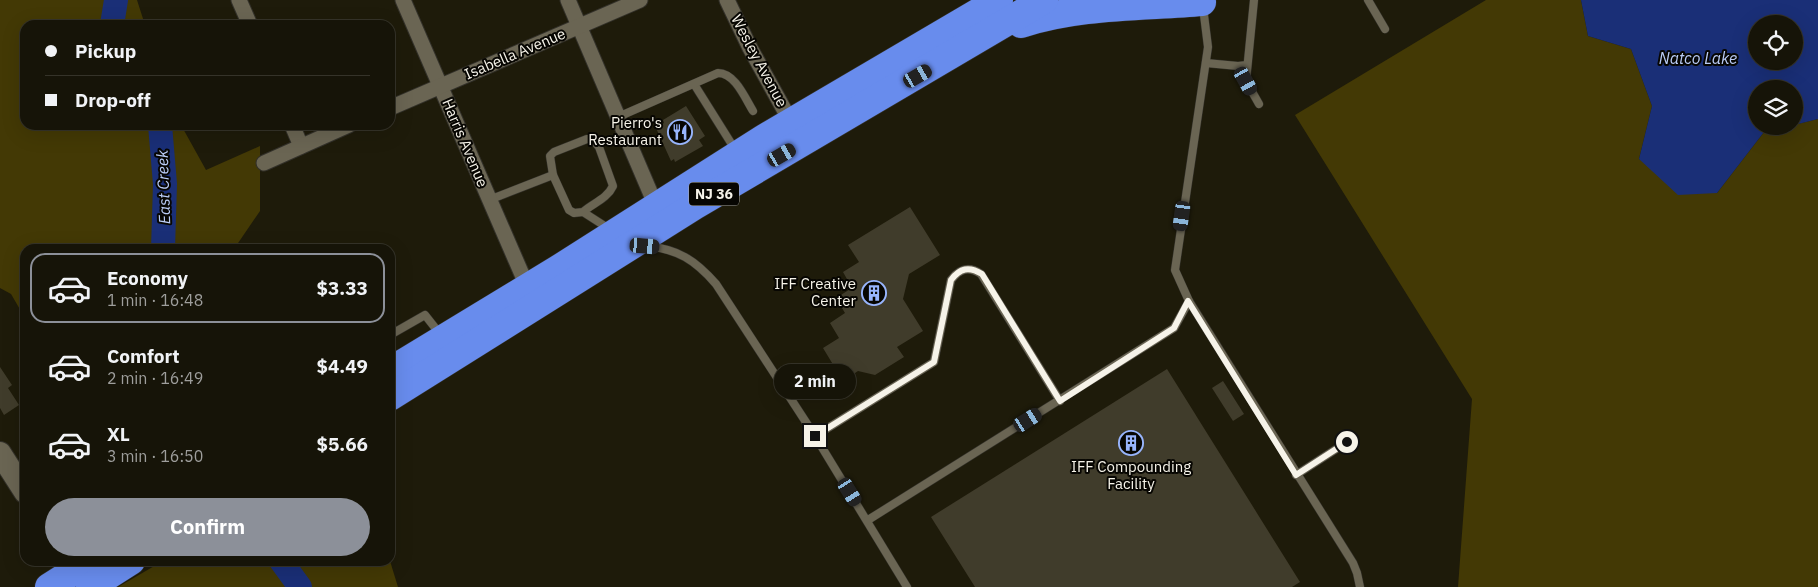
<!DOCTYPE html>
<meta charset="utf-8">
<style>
:root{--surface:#161408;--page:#232116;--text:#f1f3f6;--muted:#9e9e9c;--line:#353329;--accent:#8c9099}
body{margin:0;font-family:"IBM Plex Sans",sans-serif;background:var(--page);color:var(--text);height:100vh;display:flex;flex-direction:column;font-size:19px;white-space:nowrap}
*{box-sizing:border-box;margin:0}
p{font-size:16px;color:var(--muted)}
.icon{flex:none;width:28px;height:28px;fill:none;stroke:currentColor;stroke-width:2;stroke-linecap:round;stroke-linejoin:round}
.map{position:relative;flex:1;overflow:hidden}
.side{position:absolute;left:20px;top:244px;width:375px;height:322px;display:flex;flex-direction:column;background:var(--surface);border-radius:15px;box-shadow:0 5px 20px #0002,0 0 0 1px var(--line)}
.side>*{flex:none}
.hud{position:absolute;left:20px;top:20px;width:375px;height:110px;border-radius:15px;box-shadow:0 5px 20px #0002,0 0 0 1px var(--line);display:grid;align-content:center;height:110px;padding:0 25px;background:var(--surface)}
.controls{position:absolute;left:1748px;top:15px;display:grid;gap:10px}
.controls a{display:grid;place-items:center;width:55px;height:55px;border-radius:50%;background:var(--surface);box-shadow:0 5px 20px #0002,0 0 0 1px var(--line);font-size:25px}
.end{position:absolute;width:22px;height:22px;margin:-11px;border:6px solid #f6f3e9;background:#111;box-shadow:0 0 0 2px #111}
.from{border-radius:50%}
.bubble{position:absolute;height:35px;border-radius:18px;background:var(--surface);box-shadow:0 5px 20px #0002,0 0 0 1px var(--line);font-size:16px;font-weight:700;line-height:35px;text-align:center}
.car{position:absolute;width:15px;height:30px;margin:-15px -8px;border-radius:6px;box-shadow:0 0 4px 1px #0007;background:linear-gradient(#222 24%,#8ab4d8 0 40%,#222 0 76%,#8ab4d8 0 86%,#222 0)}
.hud b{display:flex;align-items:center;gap:18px;height:48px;font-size:19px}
.hud b+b{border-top:1px solid var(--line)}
.hud i{width:12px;height:12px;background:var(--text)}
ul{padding:9px 0 0;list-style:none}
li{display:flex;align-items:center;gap:15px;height:70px;margin:0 10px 8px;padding:0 15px;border:2px solid transparent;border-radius:15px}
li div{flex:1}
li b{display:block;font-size:19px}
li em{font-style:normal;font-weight:700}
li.active{border-color:var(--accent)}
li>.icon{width:45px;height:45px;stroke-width:1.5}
.button{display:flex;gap:10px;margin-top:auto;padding:10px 25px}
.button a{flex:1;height:58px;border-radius:30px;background:var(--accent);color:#fff;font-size:20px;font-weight:700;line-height:58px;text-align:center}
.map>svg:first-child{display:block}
</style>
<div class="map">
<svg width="1818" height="587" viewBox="0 0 1818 587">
<rect width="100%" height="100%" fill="#1e1b0a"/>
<!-- green -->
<g fill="#433905">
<polygon points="0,0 137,0 145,25 25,25 25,125 181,125 206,170 260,146 260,211 234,249 25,249 25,318 11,294 0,288"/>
<polygon points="1486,0 1581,0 1588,36 1631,49 1652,106 1639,159 1717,193 1764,132 1818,119 1818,587 1458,587 1472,399 1295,115"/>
<polygon points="163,561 390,561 398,587 118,587"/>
</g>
<!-- water -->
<path fill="#1a2f77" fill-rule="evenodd" d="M1581 0H1818V119L1794 125V89H1756V126H1787L1764 132 1717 193 1678 195 1639 159 1652 106 1631 49 1588 36ZM1756 24H1794V61H1756Z"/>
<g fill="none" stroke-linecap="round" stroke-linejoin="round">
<!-- river -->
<g stroke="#1a2f77" stroke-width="24">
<polyline points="112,25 116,0"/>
<polyline points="160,125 165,184 163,249"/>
<polyline points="281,561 300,587"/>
</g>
</g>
<!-- building -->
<g fill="#403c2b">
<polygon points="686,106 705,136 699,140 703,146 675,162 674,159 671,161 656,128 664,123 663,120"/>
<polygon points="910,207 940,255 909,274 903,299 923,331 897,347 904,357 875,375 858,371 843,381 823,348 839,338 830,323 845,313 836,298 852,288 843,272 859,262 848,245"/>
<polygon points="0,367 12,385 8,388 19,405 4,415 0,408"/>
<polygon points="1167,369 1300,582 1292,587 975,587 931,517"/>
<polygon points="1223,381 1244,414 1233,421 1212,388"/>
</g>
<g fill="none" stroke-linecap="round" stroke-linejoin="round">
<defs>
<g id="lane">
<polyline points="1254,0 1246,81 1259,104"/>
<polyline points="1368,0 1385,29"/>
<polyline points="1206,63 1238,66 1247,65"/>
<polyline points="694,84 736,151"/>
<path d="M618 117 718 73C735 73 745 98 753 111"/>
<polyline points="489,200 553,175"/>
<path d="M583 212C593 203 607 199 613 186L599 147 593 140 587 139 554 152 550 156 553 175 569 210 574 213 583 212 611 230"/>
<path d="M646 246C678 249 695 260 716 284L815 436 907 587"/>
<polyline points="1189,301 1353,563 1357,573 1360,587"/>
<polyline points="390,335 425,315 440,334"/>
<path d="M815 436 934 362 951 280C960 268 969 266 981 274L1060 401"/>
<polyline points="1296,475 1347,442"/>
<polyline points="868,520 1174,328 1189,301 1175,270 1208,47 1203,7"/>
</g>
<g id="street">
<polyline points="239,0 250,25"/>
<polyline points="403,0 527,286"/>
<polyline points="568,0 656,206"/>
<polyline points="727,0 750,48 791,122"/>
<polyline points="390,108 640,0"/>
<polyline points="292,125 301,146"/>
<polyline points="264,163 349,125"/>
</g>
<polyline id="secondary" points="0,453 25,492"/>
<g id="highway">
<path d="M1021 24C1077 5 1143 7 1202 2"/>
<polyline points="390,371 558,269 764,138 999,0"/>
<polyline points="390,397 696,205 1044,0"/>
<polyline points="49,587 90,561"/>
<polyline points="90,587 131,561"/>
</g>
</defs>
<!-- lane casing -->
<use href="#lane" stroke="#33312a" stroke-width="9"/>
<!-- street casing -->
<use href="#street" stroke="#33312a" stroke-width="17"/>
<!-- secondary casing -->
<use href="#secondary" stroke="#33312a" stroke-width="24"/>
<!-- highway casing -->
<use href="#highway" stroke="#33312a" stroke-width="29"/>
<!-- lane -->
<use href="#lane" stroke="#6a6553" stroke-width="8"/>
<!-- street -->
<use href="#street" stroke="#6a6553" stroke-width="15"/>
<!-- secondary -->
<use href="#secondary" stroke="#6a6553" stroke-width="22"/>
<!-- highway -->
<use href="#highway" stroke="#688ced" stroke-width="28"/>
</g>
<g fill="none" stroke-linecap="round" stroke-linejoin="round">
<!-- route -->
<path stroke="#f6f3e9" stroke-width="6" d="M815 436 934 362 951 280C960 268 969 266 982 274L1060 401 1174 328 1188 301 1296 475 1347 442"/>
</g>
<!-- icons -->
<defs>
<symbol id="restaurant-ring" viewBox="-11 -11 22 22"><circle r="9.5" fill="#070602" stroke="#98b5fd" stroke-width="1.5"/><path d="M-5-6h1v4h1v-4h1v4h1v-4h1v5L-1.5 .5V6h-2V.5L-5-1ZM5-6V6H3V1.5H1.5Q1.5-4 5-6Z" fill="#98b5fd"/></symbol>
<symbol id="building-ring" viewBox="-11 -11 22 22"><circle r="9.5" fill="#070602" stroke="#98b5fd" stroke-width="1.5"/><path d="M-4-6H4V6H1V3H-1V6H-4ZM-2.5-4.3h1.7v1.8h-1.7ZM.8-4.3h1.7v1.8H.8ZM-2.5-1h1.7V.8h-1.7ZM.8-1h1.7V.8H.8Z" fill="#98b5fd"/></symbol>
</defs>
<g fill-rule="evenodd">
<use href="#restaurant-ring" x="666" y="118" width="28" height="28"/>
<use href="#building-ring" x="860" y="279" width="28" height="28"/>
<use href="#building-ring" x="1117" y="429" width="28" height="28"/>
</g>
<g text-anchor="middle" stroke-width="4" stroke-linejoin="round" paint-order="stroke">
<!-- shield labels -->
<rect fill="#070602" stroke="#aeaca4" stroke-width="1" x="689" y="182.5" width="50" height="23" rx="4"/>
<g font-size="14" font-weight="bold" fill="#f6f3e9">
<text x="714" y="199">NJ 36</text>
</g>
<!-- street labels -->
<g font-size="15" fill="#f6f3e9" stroke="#070602">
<text transform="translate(515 54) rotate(-23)" y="5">Isabella Avenue</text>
<text transform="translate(759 61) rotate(62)" y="5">Wesley Avenue</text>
<text transform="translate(465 143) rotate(67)" y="5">Harris Avenue</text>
</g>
<!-- poi labels -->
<g font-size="15" fill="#f6f3e9" stroke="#070602" text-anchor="end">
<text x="662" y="128">Pierro's<tspan x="662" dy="17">Restaurant</tspan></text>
<text x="856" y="289">IFF Creative<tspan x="856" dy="17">Center</tspan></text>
<text x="1131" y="472" text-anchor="middle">IFF Compounding<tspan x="1131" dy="17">Facility</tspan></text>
</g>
<!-- water labels -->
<g font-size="16" font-style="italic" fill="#baccf6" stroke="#070602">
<text x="1698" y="64">Natco Lake</text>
<text transform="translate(163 187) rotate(-92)" y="6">East Creek</text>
</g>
</g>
</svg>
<div class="controls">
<a><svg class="icon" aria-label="locate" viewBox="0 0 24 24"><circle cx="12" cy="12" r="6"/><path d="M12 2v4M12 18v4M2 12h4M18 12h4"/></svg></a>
<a><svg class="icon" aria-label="layers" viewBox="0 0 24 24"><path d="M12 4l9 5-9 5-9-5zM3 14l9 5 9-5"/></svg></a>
</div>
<i class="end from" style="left:1347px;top:442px"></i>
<i class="end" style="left:815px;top:436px"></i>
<div class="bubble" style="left:774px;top:364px;width:82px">2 min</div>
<i class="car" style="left:918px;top:76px;rotate:60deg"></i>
<i class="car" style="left:1246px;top:81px;rotate:151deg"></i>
<i class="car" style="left:782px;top:155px;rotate:60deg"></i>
<i class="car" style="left:1182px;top:216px;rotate:188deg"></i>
<i class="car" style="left:645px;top:246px;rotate:95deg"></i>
<i class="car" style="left:1028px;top:420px;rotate:58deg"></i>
<i class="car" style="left:850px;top:492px;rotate:148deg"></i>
<div class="hud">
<b><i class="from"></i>Pickup</b>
<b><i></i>Drop-off</b>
</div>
<section class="side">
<ul>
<li class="active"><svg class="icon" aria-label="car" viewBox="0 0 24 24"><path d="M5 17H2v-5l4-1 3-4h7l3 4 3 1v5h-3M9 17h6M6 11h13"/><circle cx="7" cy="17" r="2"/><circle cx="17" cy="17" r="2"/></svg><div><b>Economy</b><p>1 min · 16:48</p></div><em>$3.33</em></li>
<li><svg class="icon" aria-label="car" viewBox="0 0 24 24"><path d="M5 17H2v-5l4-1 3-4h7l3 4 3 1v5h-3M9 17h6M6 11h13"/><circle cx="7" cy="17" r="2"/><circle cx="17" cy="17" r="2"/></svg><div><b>Comfort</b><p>2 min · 16:49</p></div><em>$4.49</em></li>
<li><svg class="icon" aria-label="car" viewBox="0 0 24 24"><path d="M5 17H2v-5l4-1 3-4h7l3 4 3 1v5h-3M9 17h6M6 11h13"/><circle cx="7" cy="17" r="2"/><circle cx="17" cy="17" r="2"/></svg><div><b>XL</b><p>3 min · 16:50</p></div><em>$5.66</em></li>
</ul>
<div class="button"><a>Confirm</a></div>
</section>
</div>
